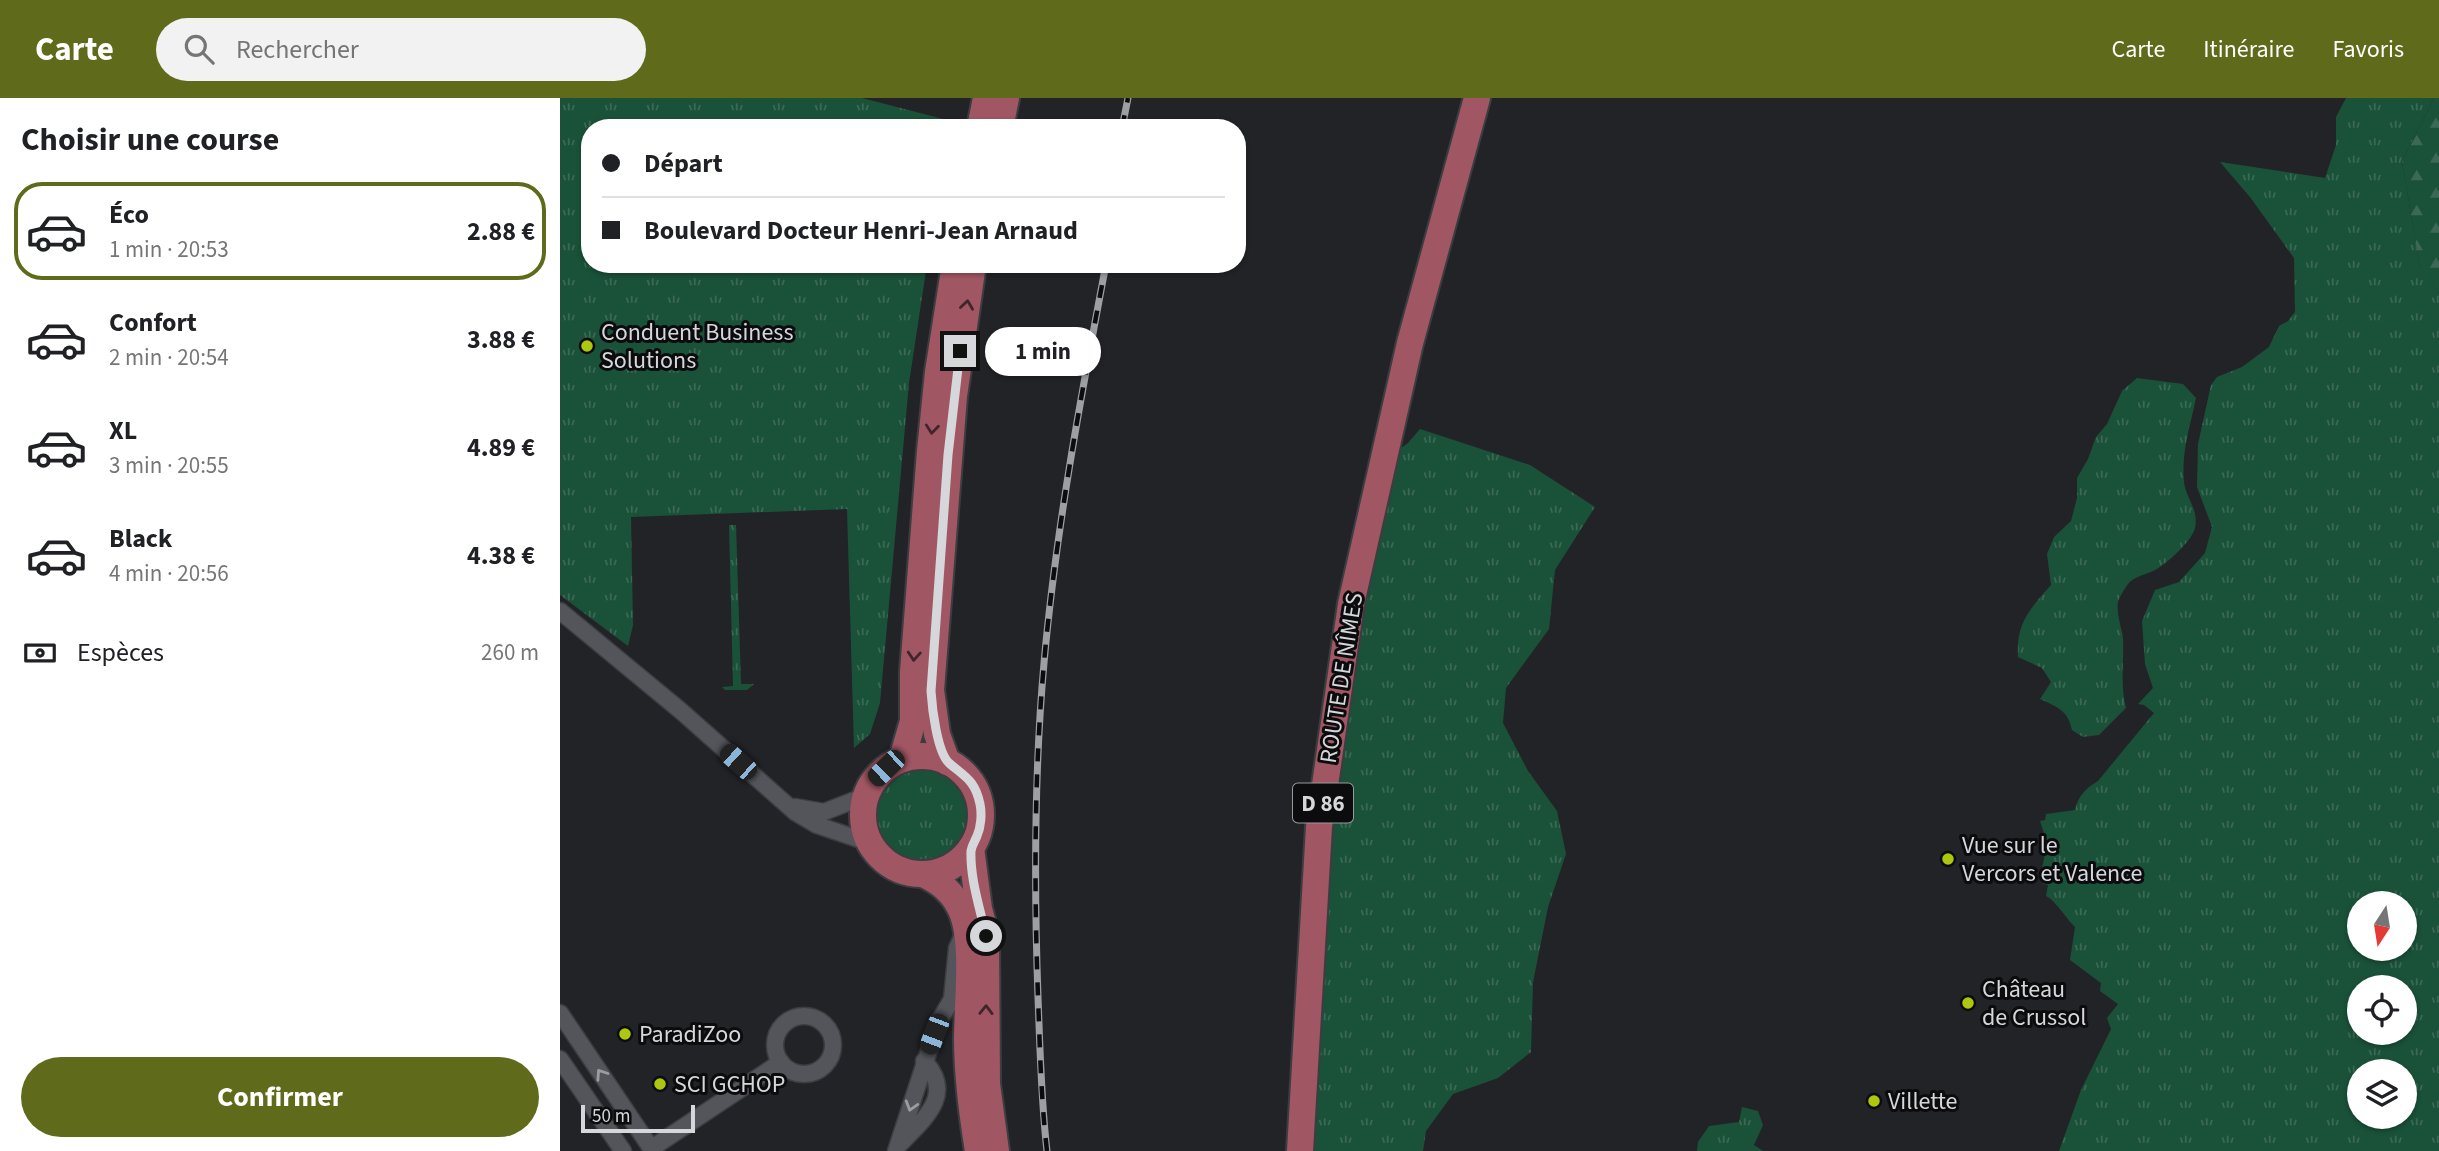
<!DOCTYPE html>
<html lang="fr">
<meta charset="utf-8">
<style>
:root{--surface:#fff;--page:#f2f2f2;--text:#202124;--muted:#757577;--line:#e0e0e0;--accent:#5f6b1a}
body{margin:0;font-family:"Source Sans 3",sans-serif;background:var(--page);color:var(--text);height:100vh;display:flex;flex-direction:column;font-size:26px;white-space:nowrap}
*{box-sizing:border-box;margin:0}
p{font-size:23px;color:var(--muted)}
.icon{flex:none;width:38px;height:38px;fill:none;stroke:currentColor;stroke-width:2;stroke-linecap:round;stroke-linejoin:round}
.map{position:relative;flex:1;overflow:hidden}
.sheet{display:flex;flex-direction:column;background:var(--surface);width:560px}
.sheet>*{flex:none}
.banner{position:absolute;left:21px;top:21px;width:665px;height:154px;border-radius:28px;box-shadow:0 2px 5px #0004;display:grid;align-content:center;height:154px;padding:0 21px;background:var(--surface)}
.needle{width:46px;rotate:192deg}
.buttons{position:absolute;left:1787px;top:793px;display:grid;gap:14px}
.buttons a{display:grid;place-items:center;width:70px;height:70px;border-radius:50%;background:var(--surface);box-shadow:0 2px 5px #0004;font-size:35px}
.scale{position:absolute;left:21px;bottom:18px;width:114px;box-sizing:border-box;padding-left:7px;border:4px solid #d6d7da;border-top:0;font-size:19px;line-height:24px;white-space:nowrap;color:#d6d7da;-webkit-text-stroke:5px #0c0c0e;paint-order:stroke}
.end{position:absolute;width:32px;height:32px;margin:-16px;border:9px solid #d6d7da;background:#111;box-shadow:0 0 0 4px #111}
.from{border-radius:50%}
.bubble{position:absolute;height:49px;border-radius:24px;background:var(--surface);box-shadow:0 2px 5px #0004;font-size:23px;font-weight:700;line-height:49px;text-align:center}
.car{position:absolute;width:21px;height:42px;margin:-21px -10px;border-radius:9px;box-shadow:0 0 5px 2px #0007;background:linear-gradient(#222 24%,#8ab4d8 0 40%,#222 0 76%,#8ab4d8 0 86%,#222 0)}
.banner b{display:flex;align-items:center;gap:24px;height:66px;font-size:26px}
.banner b+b{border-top:2px solid var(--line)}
.banner i{width:18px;height:18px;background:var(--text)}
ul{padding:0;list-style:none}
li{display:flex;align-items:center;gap:21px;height:98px;margin:0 14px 10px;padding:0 7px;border:4px solid transparent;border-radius:28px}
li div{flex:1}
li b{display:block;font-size:26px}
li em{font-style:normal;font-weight:700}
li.on{border-color:var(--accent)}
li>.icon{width:63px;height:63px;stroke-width:1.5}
h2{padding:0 21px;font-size:32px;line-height:84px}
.pay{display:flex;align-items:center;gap:18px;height:77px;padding:0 21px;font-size:26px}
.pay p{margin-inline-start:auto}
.action{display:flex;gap:14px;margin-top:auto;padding:14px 21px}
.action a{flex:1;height:80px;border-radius:42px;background:var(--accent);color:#fff;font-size:28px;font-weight:700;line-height:80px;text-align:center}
header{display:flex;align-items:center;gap:42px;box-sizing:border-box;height:98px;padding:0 35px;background:var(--accent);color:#fff}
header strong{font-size:33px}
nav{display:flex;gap:38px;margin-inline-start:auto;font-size:24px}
.search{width:490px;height:63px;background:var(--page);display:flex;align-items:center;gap:18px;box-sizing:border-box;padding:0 24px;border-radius:38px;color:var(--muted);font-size:26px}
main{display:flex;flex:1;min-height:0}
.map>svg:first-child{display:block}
</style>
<header>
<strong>Carte</strong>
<div class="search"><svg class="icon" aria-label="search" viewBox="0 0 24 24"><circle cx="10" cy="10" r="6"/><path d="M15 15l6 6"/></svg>Rechercher</div>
<nav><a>Carte</a><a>Itinéraire</a><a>Favoris</a></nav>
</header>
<main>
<section class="sheet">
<h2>Choisir une course</h2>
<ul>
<li class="on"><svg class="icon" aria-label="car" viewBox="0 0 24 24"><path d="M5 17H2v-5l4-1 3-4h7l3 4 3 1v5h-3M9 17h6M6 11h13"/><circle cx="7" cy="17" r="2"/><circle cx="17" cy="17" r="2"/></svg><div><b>Éco</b><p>1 min · 20:53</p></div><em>2.88 €</em></li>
<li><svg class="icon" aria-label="car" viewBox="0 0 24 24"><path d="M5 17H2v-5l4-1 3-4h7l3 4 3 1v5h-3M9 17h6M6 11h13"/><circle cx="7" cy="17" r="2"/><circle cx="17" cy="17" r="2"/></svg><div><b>Confort</b><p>2 min · 20:54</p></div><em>3.88 €</em></li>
<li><svg class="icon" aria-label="car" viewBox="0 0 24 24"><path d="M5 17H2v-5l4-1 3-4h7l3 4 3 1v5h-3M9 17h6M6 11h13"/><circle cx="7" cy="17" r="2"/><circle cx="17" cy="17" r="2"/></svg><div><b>XL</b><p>3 min · 20:55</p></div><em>4.89 €</em></li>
<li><svg class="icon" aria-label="car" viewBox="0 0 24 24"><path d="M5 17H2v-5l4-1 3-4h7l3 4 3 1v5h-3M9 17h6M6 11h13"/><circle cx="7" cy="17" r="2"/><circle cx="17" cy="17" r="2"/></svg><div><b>Black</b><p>4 min · 20:56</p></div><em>4.38 €</em></li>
</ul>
<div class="pay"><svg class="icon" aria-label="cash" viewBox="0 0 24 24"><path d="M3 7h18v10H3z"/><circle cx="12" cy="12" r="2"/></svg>Espèces<p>260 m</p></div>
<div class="action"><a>Confirmer</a></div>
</section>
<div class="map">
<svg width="1879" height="1053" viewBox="0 0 1879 1053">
<defs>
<pattern id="grass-tufts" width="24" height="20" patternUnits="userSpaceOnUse" patternTransform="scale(1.75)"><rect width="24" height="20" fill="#1a5139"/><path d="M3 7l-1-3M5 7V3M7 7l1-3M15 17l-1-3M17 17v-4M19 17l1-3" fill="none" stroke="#3b6955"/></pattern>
<pattern id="forest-firs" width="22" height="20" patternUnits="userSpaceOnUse" patternTransform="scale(1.75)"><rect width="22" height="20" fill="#1a5139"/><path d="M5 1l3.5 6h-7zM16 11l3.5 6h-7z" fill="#3b6955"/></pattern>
</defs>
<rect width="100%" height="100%" fill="#222327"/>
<!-- grass -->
<g fill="url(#grass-tufts)" fill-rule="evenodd">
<polygon points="0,0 302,0 391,23 390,30 30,30 30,166 367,166 349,285 320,605 310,636 294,650 287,411 71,419 73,527 68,548 0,497"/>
<path d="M1786 0H1874L1842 63 1860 170 1879 195V1053H1499L1521 992 1551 931 1547 920 1558 906 1540 893 1541 885 1510 862 1515 829C1506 820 1495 802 1486 798L1488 787 1483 786 1480 780 1485 756 1490 753 1480 723 1485 722 1486 716 1515 712C1518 698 1526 690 1538 683L1594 615 1584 607 1578 606 1593 590 1585 566 1582 523 1595 492 1619 484 1645 455 1652 429 1637 389 1638 346 1651 287 1657 279 1682 269 1709 249 1719 228 1728 223 1735 214 1734 160 1690 99 1660 64 1765 80 1776 47V19ZM1799 805H1844V850H1799ZM1799 889H1844V934H1799ZM1799 973H1844V1018H1799Z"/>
<path d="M1577 280 1623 286 1636 300C1630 329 1621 355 1624 384 1626 401 1639 411 1635 430 1632 443 1604 469 1591 474 1583 477 1574 479 1568 486 1565 490 1559 499 1558 504 1556 516 1562 530 1563 541 1564 565 1560 587 1566 610L1539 637 1523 639 1512 632C1508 612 1497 609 1480 601L1491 584 1482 570 1458 559C1456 525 1469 512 1491 487L1487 456 1494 439 1511 423 1517 400V380L1528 361 1536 339 1547 326 1562 293Z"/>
<polygon points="860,331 970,367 1035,409 995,472 989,531 946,590 943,625 968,673 997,713 1006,756 988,809 973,884 971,954 938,980 893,996 866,1033 863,1053 740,1053 759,729 825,362 848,345"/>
<polygon points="169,427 176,427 181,586 194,586 187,592 165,592 162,589 173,588"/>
<circle cx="362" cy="718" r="46"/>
<polygon points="1182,1009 1198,1013 1203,1027 1194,1047 1203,1053 1137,1053 1138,1044 1149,1028 1179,1024"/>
</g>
<!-- forest -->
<polygon fill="url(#forest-firs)" points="1874,0 1879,0 1879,195 1860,171 1842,63"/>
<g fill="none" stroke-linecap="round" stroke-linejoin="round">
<defs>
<g id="minor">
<polyline points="0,513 121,613 235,714 257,727 310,745"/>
<polyline points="235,709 264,714 305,698"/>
<polyline points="0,915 93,1053"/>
<circle cx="244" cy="947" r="29"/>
<polyline points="0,961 63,1053"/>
<path d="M341 1045C365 1020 395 996 364 963"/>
<polyline points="92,1050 221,964"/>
<polyline points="336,1053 378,925 392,901 397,850 403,837"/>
</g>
<g id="primary">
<polyline points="420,30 426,0"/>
<polyline points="440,30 446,0"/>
<circle cx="362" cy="717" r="59"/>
<polyline points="342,661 353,623 353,574 370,353 378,274 395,166"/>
<polyline points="387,664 377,636 371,592 394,298 413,166"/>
<polyline points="411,750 419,811 426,837 427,986 436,1053"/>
<path d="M363 776C380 784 393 794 401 812 415 843 407 905 407 940 407 978 412 1016 418 1053"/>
<polyline points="740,1053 759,729 791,506 850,245 917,0"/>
</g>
</defs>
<!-- minor casing -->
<use href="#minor" stroke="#3c3d40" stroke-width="19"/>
<!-- primary casing -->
<use href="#primary" stroke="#3c3d40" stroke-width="30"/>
<!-- minor -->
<use href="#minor" stroke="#54555b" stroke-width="16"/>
<!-- primary -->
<use href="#primary" stroke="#a15663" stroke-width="26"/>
<defs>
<g id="rail">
<polyline points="562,30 568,0"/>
<path d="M487 1053C481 1002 480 951 478 899 474 788 474 676 484 565 496 431 521 298 546 166"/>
</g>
</defs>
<!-- rail casing -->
<use href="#rail" stroke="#9e9fa3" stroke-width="7"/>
<!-- rail -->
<use href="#rail" stroke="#0c0c0e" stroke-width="4.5" stroke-dasharray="13" stroke-linecap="butt"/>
</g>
<!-- one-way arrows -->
<defs><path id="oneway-chevron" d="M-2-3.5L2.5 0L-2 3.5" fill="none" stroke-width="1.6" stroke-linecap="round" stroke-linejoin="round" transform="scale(1.75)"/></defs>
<g stroke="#40262c">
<use href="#oneway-chevron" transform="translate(407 207) rotate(-82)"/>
<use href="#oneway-chevron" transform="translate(372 331) rotate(96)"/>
<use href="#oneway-chevron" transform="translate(354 558) rotate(94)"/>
<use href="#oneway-chevron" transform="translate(426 912) rotate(-89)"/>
</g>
<g stroke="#9c9ca1">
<use href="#oneway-chevron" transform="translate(41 976) rotate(-124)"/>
<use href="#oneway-chevron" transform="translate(351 1008) rotate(107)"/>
</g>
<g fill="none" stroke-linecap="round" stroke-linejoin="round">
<!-- route -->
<path stroke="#d6d7da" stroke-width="9" d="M400 253 388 357 371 593C372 609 377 654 389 665 405 679 415 682 420 706 422 716 421 729 417 738 415 743 412 747 411 753 410 781 420 810 426 838"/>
</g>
<!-- markers -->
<g fill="#adc60e" stroke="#0c0c0e" stroke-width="2.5">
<circle cx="27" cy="248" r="7"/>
<circle cx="1388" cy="761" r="7"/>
<circle cx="1408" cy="905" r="7"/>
<circle cx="65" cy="936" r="7"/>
<circle cx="100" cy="986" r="7"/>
<circle cx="1314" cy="1003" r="7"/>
</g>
<g text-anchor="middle" stroke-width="6" stroke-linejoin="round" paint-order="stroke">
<!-- shield labels -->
<rect fill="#0c0c0e" stroke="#999a9d" stroke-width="2" x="733" y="685.5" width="60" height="39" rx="5"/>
<g font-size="23" font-weight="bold" fill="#d6d7da">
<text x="763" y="713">D 86</text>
</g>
<!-- poi labels -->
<g font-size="24" fill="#d6d7da" stroke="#0c0c0e" text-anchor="start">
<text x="41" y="242">Conduent Business<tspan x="41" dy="28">Solutions</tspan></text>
<text x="1402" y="755">Vue sur le<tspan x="1402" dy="28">Vercors et Valence</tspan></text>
<text x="1422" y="899">Château<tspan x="1422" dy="28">de Crussol</tspan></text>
<text x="79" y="944">ParadiZoo</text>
<text x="114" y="994">SCI GCHOP</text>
<text x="1328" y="1011">Villette</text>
</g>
<!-- street labels -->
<g font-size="24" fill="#d6d7da" stroke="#0c0c0e">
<text transform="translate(781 580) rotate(-81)" y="8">ROUTE DE NÎMES</text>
</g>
</g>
</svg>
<div class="buttons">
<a><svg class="needle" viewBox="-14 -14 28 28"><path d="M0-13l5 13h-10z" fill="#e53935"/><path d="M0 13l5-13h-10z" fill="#757577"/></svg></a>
<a><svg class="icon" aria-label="locate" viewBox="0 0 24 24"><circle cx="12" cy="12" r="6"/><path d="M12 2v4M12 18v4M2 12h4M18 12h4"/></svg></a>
<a><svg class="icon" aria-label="layers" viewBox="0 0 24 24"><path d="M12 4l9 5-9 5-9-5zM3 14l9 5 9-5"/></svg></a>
</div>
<div class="scale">50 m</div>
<i class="end from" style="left:426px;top:838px"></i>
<i class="end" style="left:400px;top:253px"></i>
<div class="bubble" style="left:425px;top:229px;width:116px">1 min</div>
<i class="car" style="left:178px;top:664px;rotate:312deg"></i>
<i class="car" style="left:326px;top:670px;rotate:226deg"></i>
<i class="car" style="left:374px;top:936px;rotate:201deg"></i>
<div class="banner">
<b><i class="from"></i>Départ</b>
<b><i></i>Boulevard Docteur Henri-Jean Arnaud</b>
</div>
</div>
</main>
